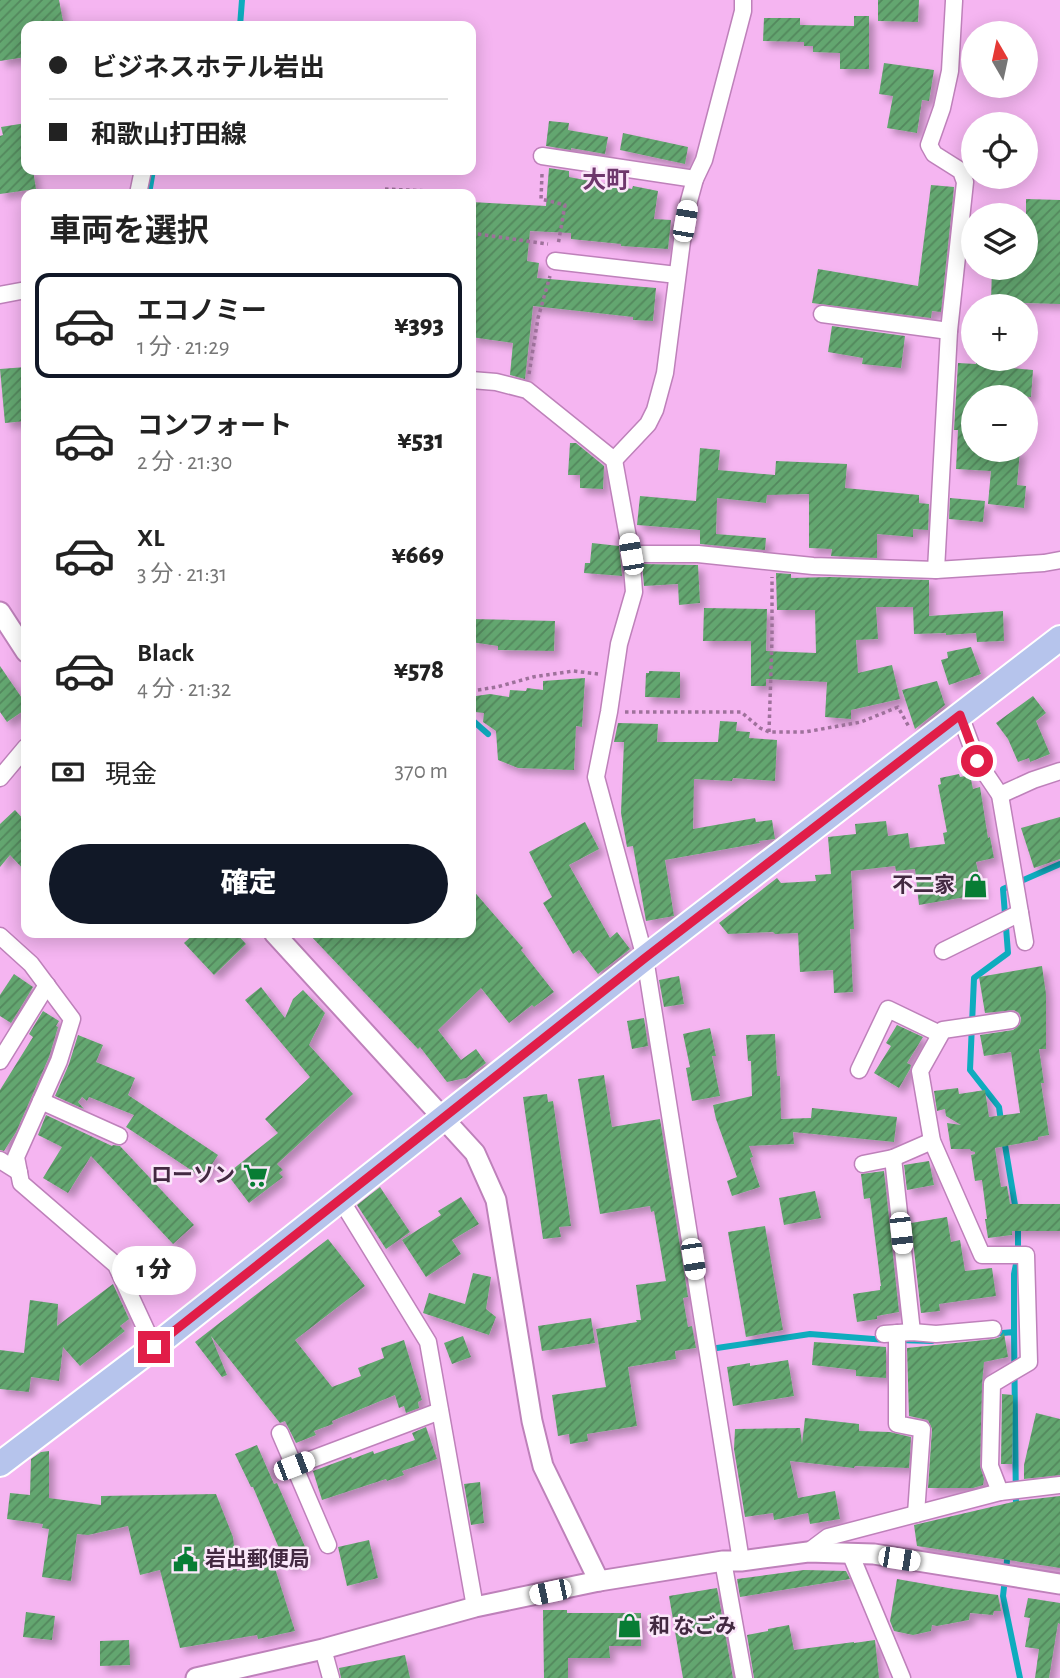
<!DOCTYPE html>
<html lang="ja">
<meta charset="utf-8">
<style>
:root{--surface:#fff;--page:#f6f6f6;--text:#222;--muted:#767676;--line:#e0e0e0;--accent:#111827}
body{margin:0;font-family:"Alegreya Sans","Noto Sans JP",sans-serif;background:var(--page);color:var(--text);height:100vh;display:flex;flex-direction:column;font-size:26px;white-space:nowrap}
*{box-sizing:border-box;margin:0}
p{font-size:23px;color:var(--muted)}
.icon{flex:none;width:38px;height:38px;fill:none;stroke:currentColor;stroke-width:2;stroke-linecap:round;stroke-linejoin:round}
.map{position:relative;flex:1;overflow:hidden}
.drawer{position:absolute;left:21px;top:189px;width:455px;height:749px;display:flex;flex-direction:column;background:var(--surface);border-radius:14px;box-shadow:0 4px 18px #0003}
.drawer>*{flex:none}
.guide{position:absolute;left:21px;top:21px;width:455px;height:154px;border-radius:14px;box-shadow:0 4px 18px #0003;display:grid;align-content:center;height:154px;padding:0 28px;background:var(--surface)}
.needle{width:46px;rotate:351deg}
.controls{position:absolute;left:961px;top:21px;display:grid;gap:14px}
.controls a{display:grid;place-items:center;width:77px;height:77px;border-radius:50%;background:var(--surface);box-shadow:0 4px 18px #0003;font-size:35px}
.end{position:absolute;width:32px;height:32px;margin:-16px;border:9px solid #e11d48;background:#fff;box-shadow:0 0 0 4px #fff}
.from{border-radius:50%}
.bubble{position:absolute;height:49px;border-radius:24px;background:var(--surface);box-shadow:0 4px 18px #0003;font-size:23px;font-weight:800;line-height:49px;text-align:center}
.car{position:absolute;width:21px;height:42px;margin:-21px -10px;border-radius:9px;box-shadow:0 0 5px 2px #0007;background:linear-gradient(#fff 24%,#345 0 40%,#fff 0 76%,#345 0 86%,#fff 0)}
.guide b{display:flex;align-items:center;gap:24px;height:66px;font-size:26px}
.guide b+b{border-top:2px solid var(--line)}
.guide i{width:18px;height:18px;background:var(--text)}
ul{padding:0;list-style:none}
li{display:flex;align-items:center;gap:21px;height:105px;margin:0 14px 10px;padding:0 14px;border:4px solid transparent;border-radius:14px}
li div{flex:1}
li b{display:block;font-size:26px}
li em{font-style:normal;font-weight:800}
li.current{border-color:var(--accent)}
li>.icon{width:63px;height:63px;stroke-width:1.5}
h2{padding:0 28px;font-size:32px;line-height:84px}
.pay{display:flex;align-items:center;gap:18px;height:77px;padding:0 28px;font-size:26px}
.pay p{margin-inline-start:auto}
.button{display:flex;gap:14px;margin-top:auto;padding:14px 28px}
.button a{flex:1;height:80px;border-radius:42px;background:var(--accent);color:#fff;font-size:28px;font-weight:800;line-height:80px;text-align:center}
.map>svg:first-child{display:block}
</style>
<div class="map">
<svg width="1060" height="1678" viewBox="0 0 1060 1678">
<defs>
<pattern id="building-hatch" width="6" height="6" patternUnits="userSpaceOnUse" patternTransform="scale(1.75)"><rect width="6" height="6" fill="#63a66f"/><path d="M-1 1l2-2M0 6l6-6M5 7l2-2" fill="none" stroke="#53875d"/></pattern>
<filter id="shadow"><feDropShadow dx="5.5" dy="5.5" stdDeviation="3.5" flood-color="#0004"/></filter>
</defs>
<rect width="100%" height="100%" fill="#f5b5f1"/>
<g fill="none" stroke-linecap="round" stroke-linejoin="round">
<!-- stream -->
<g stroke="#0eacbe" stroke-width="6">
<polyline points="240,26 242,0"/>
<polyline points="149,194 153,170"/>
<polyline points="471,719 488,734"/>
<polyline points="1001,1121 999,1107 970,1070 974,978 1008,953 1003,889 1060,864"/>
<polyline points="1004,1139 1016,1211"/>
<polyline points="1014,1332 1014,1274 1018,1254 1018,1225"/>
<polyline points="991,1334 1014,1332 1016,1507"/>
<polyline points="897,1340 932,1341"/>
<polyline points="717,1348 810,1334 886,1340"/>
<polyline points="1008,1552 1003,1596 1020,1678"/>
</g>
</g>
<!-- building -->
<g fill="url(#building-hatch)" filter="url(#shadow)">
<polygon points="0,0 59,0 64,26 26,26 26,57 0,61"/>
<polygon points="878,0 919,0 918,22 878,21"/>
<polygon points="854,16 869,16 869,69 840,69 840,53 813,52 813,46 804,46 804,42 763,41 764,18 800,18 800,25 854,26"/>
<polygon points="884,63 934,70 929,101 922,100 917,133 887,128 893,96 879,94"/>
<polygon points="549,121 569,123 568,130 608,137 605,154 571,148 571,150 546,146"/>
<polygon points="26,123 26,170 33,170 36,189 0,194 0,136 3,135 1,127"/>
<polygon points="623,133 688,147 685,164 620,150"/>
<polygon points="549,168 569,171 569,177 632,189 633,186 658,191 654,219 671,220 668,249 621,246 621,244 571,239 571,233 530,231 527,261 539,263 537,278 656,288 653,321 633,320 633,317 533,306 525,379 510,375 513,343 471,337 471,202 546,206"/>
<polygon points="931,185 954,187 941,312 932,311 931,318 812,303 818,269 918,286"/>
<polygon points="1026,199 1060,200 1060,304 991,302 992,268 1026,268"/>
<polygon points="832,326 905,336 901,368 862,364 863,358 828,352"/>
<polygon points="976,359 1012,359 1011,368 1033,370 1031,397 973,395 973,450 1020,450 1017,485 1026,486 1024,508 988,504 991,471 956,469 958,430 954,430 958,363 976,364"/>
<polygon points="26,367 26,421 5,423 0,369"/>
<polygon points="570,443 576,443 604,466 603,489 580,488 580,475 568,475"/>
<polygon points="700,448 720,450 718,470 775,475 776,461 847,464 845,488 919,495 919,503 929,504 928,530 913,529 913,537 877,534 877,558 831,556 832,549 809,548 809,494 767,495 766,503 717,498 716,534 766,538 765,550 700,544 700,530 637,525 640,496 696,501"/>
<polygon points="950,498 985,501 983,522 949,519"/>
<polygon points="592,543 619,546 622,576 584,573 585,563 590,563"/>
<polygon points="642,564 698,565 700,603 679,605 678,584 644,586"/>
<polygon points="776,573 791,574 791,578 830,577 929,580 929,616 1003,611 1004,641 977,642 976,633 946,635 946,633 914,634 913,607 876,607 878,639 856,640 858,673 892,665 900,699 851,710 851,719 825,717 827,682 766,679 766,686 751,686 751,641 703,641 704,608 767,609 766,651 816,653 815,610 777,610"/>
<polygon points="471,619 555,621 554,651 498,650 498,646 471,642"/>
<polygon points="971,647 981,674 949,685 941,660 948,658 947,652"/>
<polygon points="0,666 26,704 26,709 7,722 0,712"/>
<polygon points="649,671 680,672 680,698 645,697 646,673 649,673"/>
<polygon points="585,678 582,727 576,726 574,770 518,768 498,760 496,731 483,722 484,713 475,712 476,696 490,694 509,697 510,690 526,691 527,688 543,690 543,681"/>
<polygon points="937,681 945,705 915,729 902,690"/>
<polygon points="1033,696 1046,713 1036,721 1050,754 1030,762 1029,758 1018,762 1008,739 996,723"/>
<polygon points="720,721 737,722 736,731 750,732 749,738 777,740 775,781 733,778 732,781 694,779 693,829 755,818 756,822 772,820 775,839 759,841 760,843 665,860 674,916 646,921 633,846 627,847 621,813 624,742 614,742 618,723 658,724 657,742 718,742"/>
<polygon points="959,774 960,777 970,775 973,789 980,787 988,838 990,837 994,858 976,862 983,894 919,905 915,869 896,871 895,866 851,871 854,929 850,929 853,992 834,993 833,970 800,972 798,933 775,934 773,932 728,934 719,923 777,878 781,883 816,881 815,875 831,874 828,837 856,834 855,824 886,821 888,836 908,833 910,848 945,844 943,833 947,832 938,785 941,784 940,778"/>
<polygon points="15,810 26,822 26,872 10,855 0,867 0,824"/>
<polygon points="1060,817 1060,859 1034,868 1021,828"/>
<polygon points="585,822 599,849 569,865 610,938 617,932 630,949 598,974 579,950 573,954 543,903 552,897 529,852"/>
<polygon points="471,888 523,948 521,950 554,992 534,1007 532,1005 509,1023 481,988 438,1030 461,1060 476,1049 486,1063 466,1078 447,1082 420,1047 418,1049 308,933 471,933"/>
<polygon points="195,933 236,933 246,944 214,975 184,943"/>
<polygon points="1042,966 1046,994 1046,1049 1039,1049 1044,1083 1041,1083 1049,1135 1038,1137 1038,1140 995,1148 1001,1187 1007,1186 1010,1204 1060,1204 1060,1231 1012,1231 1012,1235 988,1238 985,1219 987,1219 982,1180 975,1181 971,1155 975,1154 975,1152 971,1151 970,1149 951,1149 947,1123 961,1125 946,1116 945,1109 937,1111 934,1091 958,1088 959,1094 985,1090 989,1117 1020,1113 1011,1052 984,1056 980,1035 1013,1030 1020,1024 1021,1018 1019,1013 1014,1010 985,1013 979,977"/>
<polygon points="14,974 33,987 11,1023 0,1016 0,995"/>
<polygon points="679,976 684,1004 664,1007 659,980"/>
<polygon points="261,987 285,1018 293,999 303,990 325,1013 309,1045 353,1094 277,1164 283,1170 279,1173 283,1177 249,1203 227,1174 278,1133 265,1119 310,1077 245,1000"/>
<polygon points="43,1011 59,1021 56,1026 58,1027 49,1057 16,1132 4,1151 0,1150 0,1090 33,1037 29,1034"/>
<polygon points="644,1018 648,1046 632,1049 627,1021"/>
<polygon points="897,1025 923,1037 907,1063 911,1065 910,1069 899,1088 874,1073 891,1046 886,1043"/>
<polygon points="710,1028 716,1056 712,1056 720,1096 692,1101 686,1068 690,1067 683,1034"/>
<polygon points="775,1034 777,1076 780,1076 781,1119 811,1118 812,1108 897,1117 894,1142 793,1132 794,1144 749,1146 753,1157 750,1158 760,1187 732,1196 727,1181 737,1177 716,1119 713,1105 752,1096 751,1061 748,1061 746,1035"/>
<polygon points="78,1035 103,1045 96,1062 135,1078 128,1095 218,1155 203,1178 126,1127 134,1115 89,1097 87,1101 82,1097 78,1102 84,1109 55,1096 69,1064"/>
<polygon points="604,1075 612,1127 660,1119 688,1297 683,1298 688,1327 692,1326 696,1348 675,1351 676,1359 628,1367 637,1426 587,1434 588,1441 570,1444 569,1434 558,1436 552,1395 606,1387 596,1329 637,1322 636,1320 641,1320 636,1285 666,1281 654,1211 651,1212 650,1206 600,1214 578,1079"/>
<polygon points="547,1094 548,1102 553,1101 571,1226 559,1227 561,1237 543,1239 523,1097"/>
<polygon points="46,1115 112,1146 113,1145 120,1146 194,1225 173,1244 91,1156 68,1193 43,1178 62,1147 38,1135"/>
<polygon points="929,1161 934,1185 907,1190 904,1165"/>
<polygon points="884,1171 899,1312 877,1316 877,1319 857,1322 853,1294 880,1290 880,1286 881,1286 870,1198 864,1199 861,1174"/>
<polygon points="380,1187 410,1232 386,1249 357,1205"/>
<polygon points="815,1191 821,1218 784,1225 779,1198"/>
<polygon points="461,1197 479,1224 452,1240 461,1254 426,1277 402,1240 441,1215 438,1211"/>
<polygon points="947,1217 951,1242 960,1240 965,1271 992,1268 996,1296 939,1304 940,1311 921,1313 911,1223"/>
<polygon points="765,1226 783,1330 746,1337 728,1232"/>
<polygon points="328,1239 365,1286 295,1340 332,1387 361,1376 358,1368 384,1358 381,1348 404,1340 422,1400 418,1402 419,1408 406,1413 404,1406 399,1408 395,1395 332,1421 333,1424 314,1431 316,1435 296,1443 285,1421 280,1423 211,1336 227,1375 222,1377 195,1342"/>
<polygon points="473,1273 491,1277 486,1309 496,1317 489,1335 423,1313 429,1293 465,1304"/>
<polygon points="113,1284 129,1319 120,1326 125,1331 80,1366 63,1347 59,1381 31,1377 29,1392 0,1389 0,1350 24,1353 30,1300 58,1304 57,1326"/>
<polygon points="591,1318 595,1343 542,1351 538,1326"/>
<polygon points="1004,1333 1008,1357 984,1362 982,1384 980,1466 984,1479 983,1485 973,1488 928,1488 932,1429 928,1420 909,1416 907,1348 994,1339 1000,1337"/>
<polygon points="463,1336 471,1357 452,1364 444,1343"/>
<polygon points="814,1342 886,1347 886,1378 856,1376 856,1370 812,1365"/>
<polygon points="788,1360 794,1396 733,1406 727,1367 750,1363 750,1366"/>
<polygon points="1002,1394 1013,1395 1012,1464 1001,1464"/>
<polygon points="1036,1413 1060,1419 1060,1475 1024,1479 1024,1465"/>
<polygon points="805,1418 859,1424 859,1431 890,1432 911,1437 909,1468 855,1466 854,1468 790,1461 798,1498 835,1491 840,1519 810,1524 808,1513 774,1520 773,1513 745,1517 734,1449 735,1429 800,1428 802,1444"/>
<polygon points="426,1427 437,1459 402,1471 404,1475 387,1481 386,1479 322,1500 313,1471 351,1457 352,1459 373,1451 374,1454 415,1440 412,1433"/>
<polygon points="257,1445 274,1484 277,1483 310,1558 287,1567 253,1487 251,1487 235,1454"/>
<polygon points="49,1451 49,1498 101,1505 101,1496 216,1494 233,1537 237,1571 273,1562 295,1631 258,1639 257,1635 180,1648 160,1570 140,1575 128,1526 88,1535 77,1534 71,1581 42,1577 49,1529 42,1528 43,1524 7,1519 10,1493 30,1495 31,1459 41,1452"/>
<polygon points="480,1482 484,1523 471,1525 464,1484"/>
<polygon points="1060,1496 1060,1568 917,1546 914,1525 1017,1501"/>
<polygon points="369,1540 378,1578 347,1586 338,1547"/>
<polygon points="804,1570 846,1571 850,1579 740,1597 737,1579"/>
<polygon points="897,1579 954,1589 998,1595 1001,1611 994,1611 993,1615 970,1613 969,1620 937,1626 932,1625 931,1631 913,1635 894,1631 890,1621"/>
<polygon points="717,1588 733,1678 683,1678 669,1596"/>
<polygon points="1028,1598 1060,1603 1060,1624 1058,1623 1049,1678 1035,1678 1039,1649 1025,1647 1030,1618 1024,1617"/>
<polygon points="543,1610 567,1610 567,1613 641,1613 641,1646 609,1646 610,1658 568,1658 568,1678 544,1678"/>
<polygon points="26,1612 55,1616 52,1640 23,1637"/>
<polygon points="789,1625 794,1650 854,1642 854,1643 875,1640 879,1678 754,1678 747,1635 768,1631 768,1629"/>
<polygon points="129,1640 130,1665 100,1666 100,1641"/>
<polygon points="405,1655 410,1678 341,1678 339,1668"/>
</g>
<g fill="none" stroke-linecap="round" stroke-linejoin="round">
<defs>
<g id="minor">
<polyline points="542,156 695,179"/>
<polyline points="138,194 143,170"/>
<polyline points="555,261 677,275"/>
<polyline points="0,295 26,290"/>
<polyline points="822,314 949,331"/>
<polyline points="471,380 496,382 527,390 614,460 631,554 634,592 619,644 609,712 596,777 645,958 741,1561"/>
<polyline points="614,460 648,424 655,410 665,373 682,241 689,201 695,179 704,160 743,11 743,0"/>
<polyline points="631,554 698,554 813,566 936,570 1044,563 1060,560"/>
<polyline points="936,570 949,331 965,182 961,171 934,154 929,145 942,108 950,71 954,1"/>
<polyline points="960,715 977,761 1000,795 1025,942"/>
<polyline points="0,778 26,747"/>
<polyline points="1000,795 1033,780 1060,771"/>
<polyline points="0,936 31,964 72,1019 59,1061 16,1157 21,1183 116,1265 154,1347"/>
<polyline points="943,951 1020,913"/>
<polyline points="0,1061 47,985"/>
<polyline points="859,1070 888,1009 940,1034"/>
<polyline points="41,1101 119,1136"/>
<polyline points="893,1158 912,1332"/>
<polyline points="0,1160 19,1172"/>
<polyline points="863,1164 893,1158 932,1141"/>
<polyline points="341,1200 428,1342 475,1607"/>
<polyline points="897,1333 897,1424 922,1429 916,1514"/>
<polyline points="884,1334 912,1332 936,1334 993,1329"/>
<polyline points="280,1433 328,1545"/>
<polyline points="294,1466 440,1411"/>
<polyline points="1000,1492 990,1466 992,1384 1029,1362 1026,1255 982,1255 932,1141 920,1071 943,1030 1011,1020"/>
<polyline points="808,1552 828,1537 1000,1492 1060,1485"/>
<polyline points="850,1553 902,1678"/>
<polyline points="723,1561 744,1678"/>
<polyline points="323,1649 331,1678"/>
</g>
<g id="tertiary">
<polyline points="0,612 26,652"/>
<polyline points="274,933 475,1153 496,1200 532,1421 543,1466 599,1581"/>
<polyline points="196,1678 323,1649 475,1607 599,1581 723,1561 741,1561 808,1552 874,1554 1060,1584"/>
</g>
<polyline id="primary" points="0,1464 154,1347 645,958 1060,638"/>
</defs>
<!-- minor casing -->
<use href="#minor" stroke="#be81ba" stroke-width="19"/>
<!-- tertiary casing -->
<use href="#tertiary" stroke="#be81ba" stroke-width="23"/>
<!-- primary casing -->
<use href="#primary" stroke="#fff" stroke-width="28"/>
<!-- path -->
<g stroke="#9e719b" stroke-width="3.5" stroke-dasharray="3.5 3.5" stroke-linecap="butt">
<polyline points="542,174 541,199 565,205 558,245"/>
<polyline points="385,189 451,192 451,194"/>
<polyline points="471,233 548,244"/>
<polyline points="529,374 538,318 550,276"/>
<polyline points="471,691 497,687 533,677 573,671 598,674"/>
<polyline points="625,712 741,712 760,728 769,732 805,732 861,722 898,707 909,727"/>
<polyline points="769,732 772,638 772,577"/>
</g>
<!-- minor -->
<use href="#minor" stroke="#fff" stroke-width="16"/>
<!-- tertiary -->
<use href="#tertiary" stroke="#fff" stroke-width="19"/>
<!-- primary -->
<use href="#primary" stroke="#b6c4ec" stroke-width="24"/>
</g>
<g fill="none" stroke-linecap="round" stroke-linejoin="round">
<!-- route -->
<polyline stroke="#e11d48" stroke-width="9" points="154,1347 645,958 960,715 977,761"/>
</g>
<!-- icons -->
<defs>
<symbol id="shop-bare" viewBox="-9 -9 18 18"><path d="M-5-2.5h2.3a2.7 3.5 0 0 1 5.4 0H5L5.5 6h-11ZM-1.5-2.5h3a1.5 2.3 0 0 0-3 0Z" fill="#087d34" stroke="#fbe7fa" stroke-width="2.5" paint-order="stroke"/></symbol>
<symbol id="supermarket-bare" viewBox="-9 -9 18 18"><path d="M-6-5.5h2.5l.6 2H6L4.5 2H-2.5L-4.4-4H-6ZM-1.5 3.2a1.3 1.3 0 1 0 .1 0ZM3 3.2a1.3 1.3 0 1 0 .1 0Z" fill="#087d34" stroke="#fbe7fa" stroke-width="2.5" paint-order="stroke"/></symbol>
<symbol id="civic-bare" viewBox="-9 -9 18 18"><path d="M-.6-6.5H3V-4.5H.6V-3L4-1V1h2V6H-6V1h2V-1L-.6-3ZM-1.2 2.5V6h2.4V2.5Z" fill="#087d34" stroke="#fbe7fa" stroke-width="2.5" paint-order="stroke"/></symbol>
</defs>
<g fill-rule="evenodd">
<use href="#shop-bare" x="958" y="868" width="35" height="35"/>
<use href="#supermarket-bare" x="238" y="1158" width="35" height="35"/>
<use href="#civic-bare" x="168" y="1542" width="35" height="35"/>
<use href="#shop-bare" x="612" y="1608" width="35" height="35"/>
</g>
<g text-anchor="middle" stroke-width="5" stroke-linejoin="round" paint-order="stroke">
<!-- poi labels -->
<g font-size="21" font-weight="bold" fill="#432941" stroke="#fbe7fa" text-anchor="end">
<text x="955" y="892">不二家</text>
<text x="235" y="1182">ローソン</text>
<text x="205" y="1566" text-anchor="start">岩出郵便局</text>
<text x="649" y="1633" text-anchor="start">和 なごみ</text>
</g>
<!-- quarter labels -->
<g font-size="24" font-weight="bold" fill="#6e376c" stroke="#fbe7fa">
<text x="606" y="188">大町</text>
</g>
</g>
</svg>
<div class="controls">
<a><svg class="needle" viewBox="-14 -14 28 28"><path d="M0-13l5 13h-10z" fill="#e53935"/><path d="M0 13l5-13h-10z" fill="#767676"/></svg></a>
<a><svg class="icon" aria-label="locate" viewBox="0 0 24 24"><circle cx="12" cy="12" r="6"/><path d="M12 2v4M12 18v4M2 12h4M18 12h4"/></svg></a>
<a><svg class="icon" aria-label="layers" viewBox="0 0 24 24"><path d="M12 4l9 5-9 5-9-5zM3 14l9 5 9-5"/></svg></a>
<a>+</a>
<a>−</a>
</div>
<i class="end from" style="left:977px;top:761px"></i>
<i class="end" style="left:154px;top:1347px"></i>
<div class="bubble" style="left:112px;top:1246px;width:84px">1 分</div>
<i class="car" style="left:685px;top:221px;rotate:10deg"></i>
<i class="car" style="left:631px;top:554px;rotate:350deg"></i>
<i class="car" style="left:901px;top:1233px;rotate:174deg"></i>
<i class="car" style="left:693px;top:1259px;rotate:171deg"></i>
<i class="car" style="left:294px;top:1466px;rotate:69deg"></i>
<i class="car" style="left:899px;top:1559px;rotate:99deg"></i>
<i class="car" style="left:550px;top:1592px;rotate:258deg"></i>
<div class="guide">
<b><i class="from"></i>ビジネスホテル岩出</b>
<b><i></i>和歌山打田線</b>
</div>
<section class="drawer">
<h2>車両を選択</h2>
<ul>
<li class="current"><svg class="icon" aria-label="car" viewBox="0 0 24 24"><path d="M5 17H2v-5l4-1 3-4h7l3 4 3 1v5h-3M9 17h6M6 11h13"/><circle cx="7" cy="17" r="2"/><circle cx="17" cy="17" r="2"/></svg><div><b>エコノミー</b><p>1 分 · 21:29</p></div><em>¥393</em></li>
<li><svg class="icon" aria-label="car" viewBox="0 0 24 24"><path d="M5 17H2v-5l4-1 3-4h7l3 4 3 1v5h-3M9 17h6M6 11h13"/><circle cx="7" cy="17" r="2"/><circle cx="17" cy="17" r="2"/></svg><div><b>コンフォート</b><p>2 分 · 21:30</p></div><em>¥531</em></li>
<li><svg class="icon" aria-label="car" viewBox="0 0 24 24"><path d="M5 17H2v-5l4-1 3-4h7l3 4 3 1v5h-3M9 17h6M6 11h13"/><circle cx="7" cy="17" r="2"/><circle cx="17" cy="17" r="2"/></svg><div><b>XL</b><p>3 分 · 21:31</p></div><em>¥669</em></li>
<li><svg class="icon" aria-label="car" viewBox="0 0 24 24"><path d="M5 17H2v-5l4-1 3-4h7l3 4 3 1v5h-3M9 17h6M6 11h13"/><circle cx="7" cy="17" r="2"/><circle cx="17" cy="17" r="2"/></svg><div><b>Black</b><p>4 分 · 21:32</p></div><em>¥578</em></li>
</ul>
<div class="pay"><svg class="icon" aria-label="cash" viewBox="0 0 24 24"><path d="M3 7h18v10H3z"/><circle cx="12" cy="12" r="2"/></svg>現金<p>370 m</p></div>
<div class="button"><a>確定</a></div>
</section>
</div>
